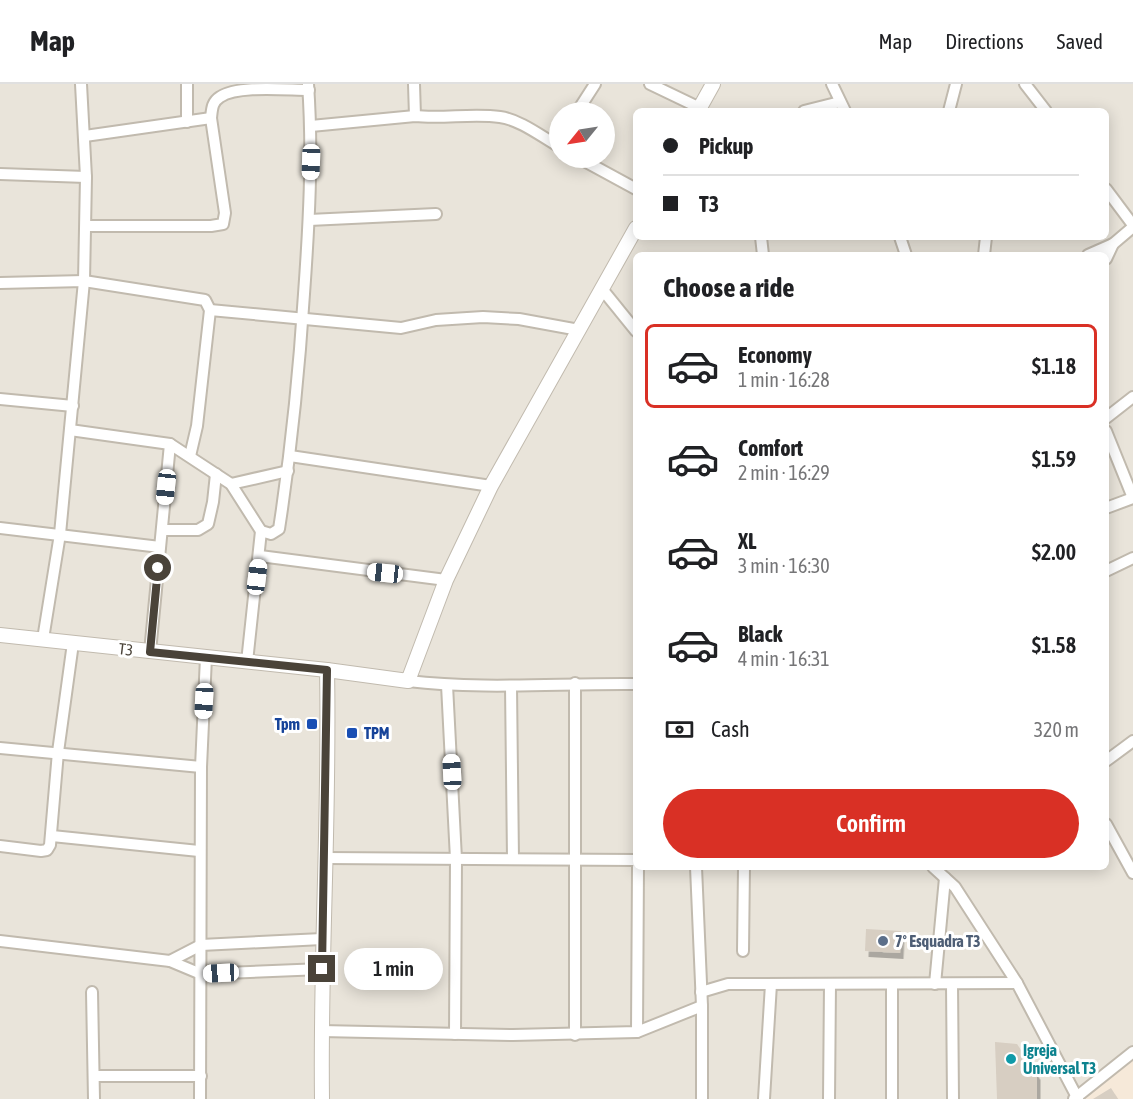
<!DOCTYPE html>
<meta charset="utf-8">
<style>
:root{--surface:#fff;--page:#f6f6f6;--text:#202124;--muted:#757577;--line:#e0e0e0;--accent:#d93025}
body{margin:0;font-family:"Asap Condensed",sans-serif;background:var(--page);color:var(--text);height:100vh;display:flex;flex-direction:column;font-size:22px;white-space:nowrap}
*{box-sizing:border-box;margin:0}
p{font-size:20px;color:var(--muted)}
.icon{flex:none;width:33px;height:33px;fill:none;stroke:currentColor;stroke-width:2;stroke-linecap:round;stroke-linejoin:round}
.map{position:relative;flex:1;overflow:hidden}
.sheet{position:absolute;left:633px;top:168px;width:476px;height:618px;display:flex;flex-direction:column;background:var(--surface);border-radius:9px;box-shadow:0 3px 15px #0003}
.sheet>*{flex:none}
.hud{position:absolute;left:633px;top:24px;width:476px;height:132px;border-radius:9px;box-shadow:0 3px 15px #0003;display:grid;align-content:center;height:132px;padding:0 30px;background:var(--surface)}
.needle{width:39px;rotate:240deg}
.tools{position:absolute;left:549px;top:18px;display:grid;gap:12px}
.tools a{display:grid;place-items:center;width:66px;height:66px;border-radius:50%;background:var(--surface);box-shadow:0 3px 15px #0003;font-size:30px}
.end{position:absolute;width:27px;height:27px;margin:-14px;border:8px solid #4a4339;background:#fff;box-shadow:0 0 0 3px #fff}
.from{border-radius:50%}
.bubble{position:absolute;height:42px;border-radius:21px;background:var(--surface);box-shadow:0 3px 15px #0003;font-size:20px;font-weight:600;line-height:42px;text-align:center}
.car{position:absolute;width:18px;height:36px;margin:-18px -9px;border-radius:8px;box-shadow:0 0 4px 2px #0007;background:linear-gradient(#fff 24%,#345 0 40%,#fff 0 76%,#345 0 86%,#fff 0)}
.hud b{display:flex;align-items:center;gap:21px;height:57px;font-size:22px}
.hud b+b{border-top:2px solid var(--line)}
.hud i{width:15px;height:15px;background:var(--text)}
ul{padding:0;list-style:none}
li{display:flex;align-items:center;gap:18px;height:84px;margin:0 12px 9px;padding:0 18px;border:3px solid transparent;border-radius:9px}
li div{flex:1}
li b{display:block;font-size:22px}
li em{font-style:normal;font-weight:600}
li.current{border-color:var(--accent)}
li>.icon{width:54px;height:54px;stroke-width:1.5}
h2{padding:0 30px;font-size:27px;line-height:72px}
.pay{display:flex;align-items:center;gap:15px;height:66px;padding:0 30px;font-size:22px}
.pay p{margin-inline-start:auto}
.primary-button{display:flex;gap:12px;margin-top:auto;padding:12px 30px}
.primary-button a{flex:1;height:69px;border-radius:36px;background:var(--accent);color:#fff;font-size:24px;font-weight:600;line-height:69px;text-align:center}
header{display:flex;align-items:center;gap:36px;box-sizing:border-box;height:84px;padding:0 30px;background:var(--surface);border-bottom:2px solid var(--line)}
header strong{font-size:28px}
nav{display:flex;gap:33px;margin-inline-start:auto;font-size:21px}
.map>svg:first-child{display:block}
</style>
<header>
<strong>Map</strong>
<nav><a>Map</a><a>Directions</a><a>Saved</a></nav>
</header>
<div class="map">
<svg width="1133" height="1015" viewBox="0 0 1133 1015">
<defs>
<filter id="shadow"><feDropShadow dx="3.5" dy="6" stdDeviation="0" flood-color="#0004"/></filter>
</defs>
<rect width="100%" height="100%" fill="#f5f2ec"/>
<!-- residential -->
<path fill="#e9e4da" fill-rule="evenodd" d="M0 0H1133V1015H0ZM636 27H1106V153H636ZM560 28H604V74H560ZM636 171H1106V783H636Z"/>
<!-- commercial -->
<polygon fill="#f6e9d9" points="1133,968 1133,1015 1078,1015"/>
<!-- building -->
<g fill="#d7cec2" filter="url(#shadow)">
<polygon points="866,845 901,847 900,869 865,867"/>
<polygon points="995,958 1017,960 1037,990 1037,1015 997,1015"/>
<polygon points="1111,1004 1118,1015 1093,1015"/>
</g>
<g fill="none" stroke-linecap="round" stroke-linejoin="round">
<defs>
<g id="minor">
<polyline points="187,0 187,38"/>
<polyline points="414,0 415,32"/>
<polyline points="650,0 700,24"/>
<polyline points="832,0 845,27"/>
<polyline points="1025,0 1046,27"/>
<polyline points="804,27 840,18"/>
<polyline points="949,27 956,0"/>
<polyline points="577,28 595,0"/>
<path d="M311 42 415 32C443 35 473 29 500 33 521 36 542 53 560 63"/>
<polyline points="85,52 211,34"/>
<polyline points="579,74 636,105"/>
<polyline points="0,90 86,93"/>
<polyline points="1106,105 1133,141"/>
<polyline points="309,136 436,130"/>
<path d="M86 142H211L223 140 225 129 211 34C212 25 212 18 220 13 238 1 286 6 309 6"/>
<polyline points="761,153 763,171"/>
<polyline points="900,153 906,171"/>
<polyline points="984,171 986,153"/>
<polyline points="1088,171 1113,160"/>
<polyline points="1106,175 1113,160 1133,143"/>
<polyline points="0,199 84,197 205,216 210,226 197,342 190,372"/>
<polyline points="602,205 636,247"/>
<polyline points="210,226 401,244 436,236 483,233 519,235 579,246"/>
<polyline points="0,315 73,322"/>
<polyline points="1106,334 1133,313"/>
<polyline points="70,346 170,360 231,400 261,447"/>
<polyline points="1106,347 1133,414"/>
<polyline points="290,372 491,402"/>
<polyline points="231,400 288,387"/>
<polyline points="1106,424 1133,414"/>
<polyline points="0,444 160,463"/>
<polyline points="162,446 198,446 208,440 213,418 216,390"/>
<polyline points="260,472 446,496"/>
<polyline points="1106,487 1133,474"/>
<polyline points="43,555 60,450 84,197 86,93 81,0"/>
<polyline points="150,568 170,360"/>
<path d="M247 578 261 447 271 450 279 445C291 367 299 289 304 210 309 140 313 70 308 0"/>
<path d="M408 597C484 606 560 599 636 600"/>
<polyline points="575,599 575,951"/>
<polyline points="447,601 456,775 455,950"/>
<polyline points="511,602 513,775"/>
<polyline points="0,664 201,683"/>
<polyline points="1106,677 1133,657"/>
<polyline points="1106,740 1133,789"/>
<polyline points="52,752 199,767"/>
<polyline points="0,762 41,767 47,766 50,761 58,668 73,559"/>
<polyline points="325,774 636,776"/>
<polyline points="696,783 702,922 702,1015"/>
<polyline points="933,783 955,803 1017,899 1078,1015"/>
<polyline points="0,857 170,877 201,890 322,885"/>
<polyline points="743,867 744,783"/>
<polyline points="170,877 201,861 322,855"/>
<polyline points="892,900 892,1015"/>
<polyline points="935,900 945,794"/>
<polyline points="952,900 953,1015"/>
<polyline points="92,908 94,1015"/>
<polyline points="701,908 728,900 1017,899"/>
<polyline points="321,947 513,951 637,948 702,922"/>
<polyline points="637,948 638,783"/>
<polyline points="94,992 201,992"/>
<polyline points="200,1015 201,683 206,573"/>
<polyline points="764,1015 771,900"/>
<polyline points="829,1015 830,900"/>
<polyline points="1074,1015 1133,968"/>
</g>
<g id="tertiary">
<polyline points="698,27 713,0"/>
<path d="M0 551 327 586C330 729 320 872 322 1015"/>
<polyline points="327,586 408,597 446,496 491,402 636,144"/>
</g>
</defs>
<!-- minor casing -->
<use href="#minor" stroke="#c1baae" stroke-width="14"/>
<!-- tertiary casing -->
<use href="#tertiary" stroke="#c1baae" stroke-width="16"/>
<!-- minor -->
<use href="#minor" stroke="#fff" stroke-width="10"/>
<!-- tertiary -->
<use href="#tertiary" stroke="#fff" stroke-width="14"/>
</g>
<g fill="none" stroke-linecap="round" stroke-linejoin="round">
<!-- route -->
<polyline stroke="#4a4339" stroke-width="8" points="158,484 150,568 327,586 322,885"/>
</g>
<!-- markers -->
<g fill="#1a4fb4" stroke="#fff" stroke-width="2">
<rect x="306" y="634" width="12" height="12" rx="3"/>
<rect x="346" y="643" width="12" height="12" rx="3"/>
</g>
<circle fill="#5c6f8a" stroke="#fff" stroke-width="2" cx="883" cy="857" r="6"/>
<circle fill="#0f9aa8" stroke="#fff" stroke-width="2" cx="1011" cy="975" r="6"/>
<g text-anchor="middle" stroke-width="6" stroke-linejoin="round" paint-order="stroke">
<!-- street labels -->
<g font-size="16" fill="#4a4339" stroke="#fff">
<text transform="translate(126 565) rotate(7)" y="6">T3</text>
</g>
<!-- transit labels -->
<g font-size="16" font-weight="bold" fill="#164399" stroke="#fff" text-anchor="end">
<text x="300" y="646">Tpm</text>
<text x="364" y="655" text-anchor="start">TPM</text>
</g>
<!-- service labels -->
<g font-size="16" font-weight="bold" fill="#4e5e75" stroke="#fff" text-anchor="start">
<text x="895" y="863">7° Esquadra T3</text>
</g>
<!-- culture labels -->
<g font-size="16" font-weight="bold" fill="#0d838f" stroke="#fff" text-anchor="start">
<text x="1023" y="972">Igreja<tspan x="1023" dy="18">Universal T3</tspan></text>
</g>
</g>
</svg>
<div class="tools">
<a><svg class="needle" viewBox="-14 -14 28 28"><path d="M0-13l5 13h-10z" fill="#e53935"/><path d="M0 13l5-13h-10z" fill="#757577"/></svg></a>
</div>
<i class="end from" style="left:158px;top:484px"></i>
<i class="end" style="left:322px;top:885px"></i>
<div class="bubble" style="left:344px;top:864px;width:99px">1 min</div>
<i class="car" style="left:311px;top:78px;rotate:182deg"></i>
<i class="car" style="left:166px;top:403px;rotate:186deg"></i>
<i class="car" style="left:385px;top:489px;rotate:276deg"></i>
<i class="car" style="left:257px;top:493px;rotate:7deg"></i>
<i class="car" style="left:204px;top:617px;rotate:183deg"></i>
<i class="car" style="left:452px;top:688px;rotate:357deg"></i>
<i class="car" style="left:221px;top:889px;rotate:267deg"></i>
<div class="hud">
<b><i class="from"></i>Pickup</b>
<b><i></i>T3</b>
</div>
<section class="sheet">
<h2>Choose a ride</h2>
<ul>
<li class="current"><svg class="icon" aria-label="car" viewBox="0 0 24 24"><path d="M5 17H2v-5l4-1 3-4h7l3 4 3 1v5h-3M9 17h6M6 11h13"/><circle cx="7" cy="17" r="2"/><circle cx="17" cy="17" r="2"/></svg><div><b>Economy</b><p>1 min · 16:28</p></div><em>$1.18</em></li>
<li><svg class="icon" aria-label="car" viewBox="0 0 24 24"><path d="M5 17H2v-5l4-1 3-4h7l3 4 3 1v5h-3M9 17h6M6 11h13"/><circle cx="7" cy="17" r="2"/><circle cx="17" cy="17" r="2"/></svg><div><b>Comfort</b><p>2 min · 16:29</p></div><em>$1.59</em></li>
<li><svg class="icon" aria-label="car" viewBox="0 0 24 24"><path d="M5 17H2v-5l4-1 3-4h7l3 4 3 1v5h-3M9 17h6M6 11h13"/><circle cx="7" cy="17" r="2"/><circle cx="17" cy="17" r="2"/></svg><div><b>XL</b><p>3 min · 16:30</p></div><em>$2.00</em></li>
<li><svg class="icon" aria-label="car" viewBox="0 0 24 24"><path d="M5 17H2v-5l4-1 3-4h7l3 4 3 1v5h-3M9 17h6M6 11h13"/><circle cx="7" cy="17" r="2"/><circle cx="17" cy="17" r="2"/></svg><div><b>Black</b><p>4 min · 16:31</p></div><em>$1.58</em></li>
</ul>
<div class="pay"><svg class="icon" aria-label="cash" viewBox="0 0 24 24"><path d="M3 7h18v10H3z"/><circle cx="12" cy="12" r="2"/></svg>Cash<p>320 m</p></div>
<div class="primary-button"><a>Confirm</a></div>
</section>
</div>
